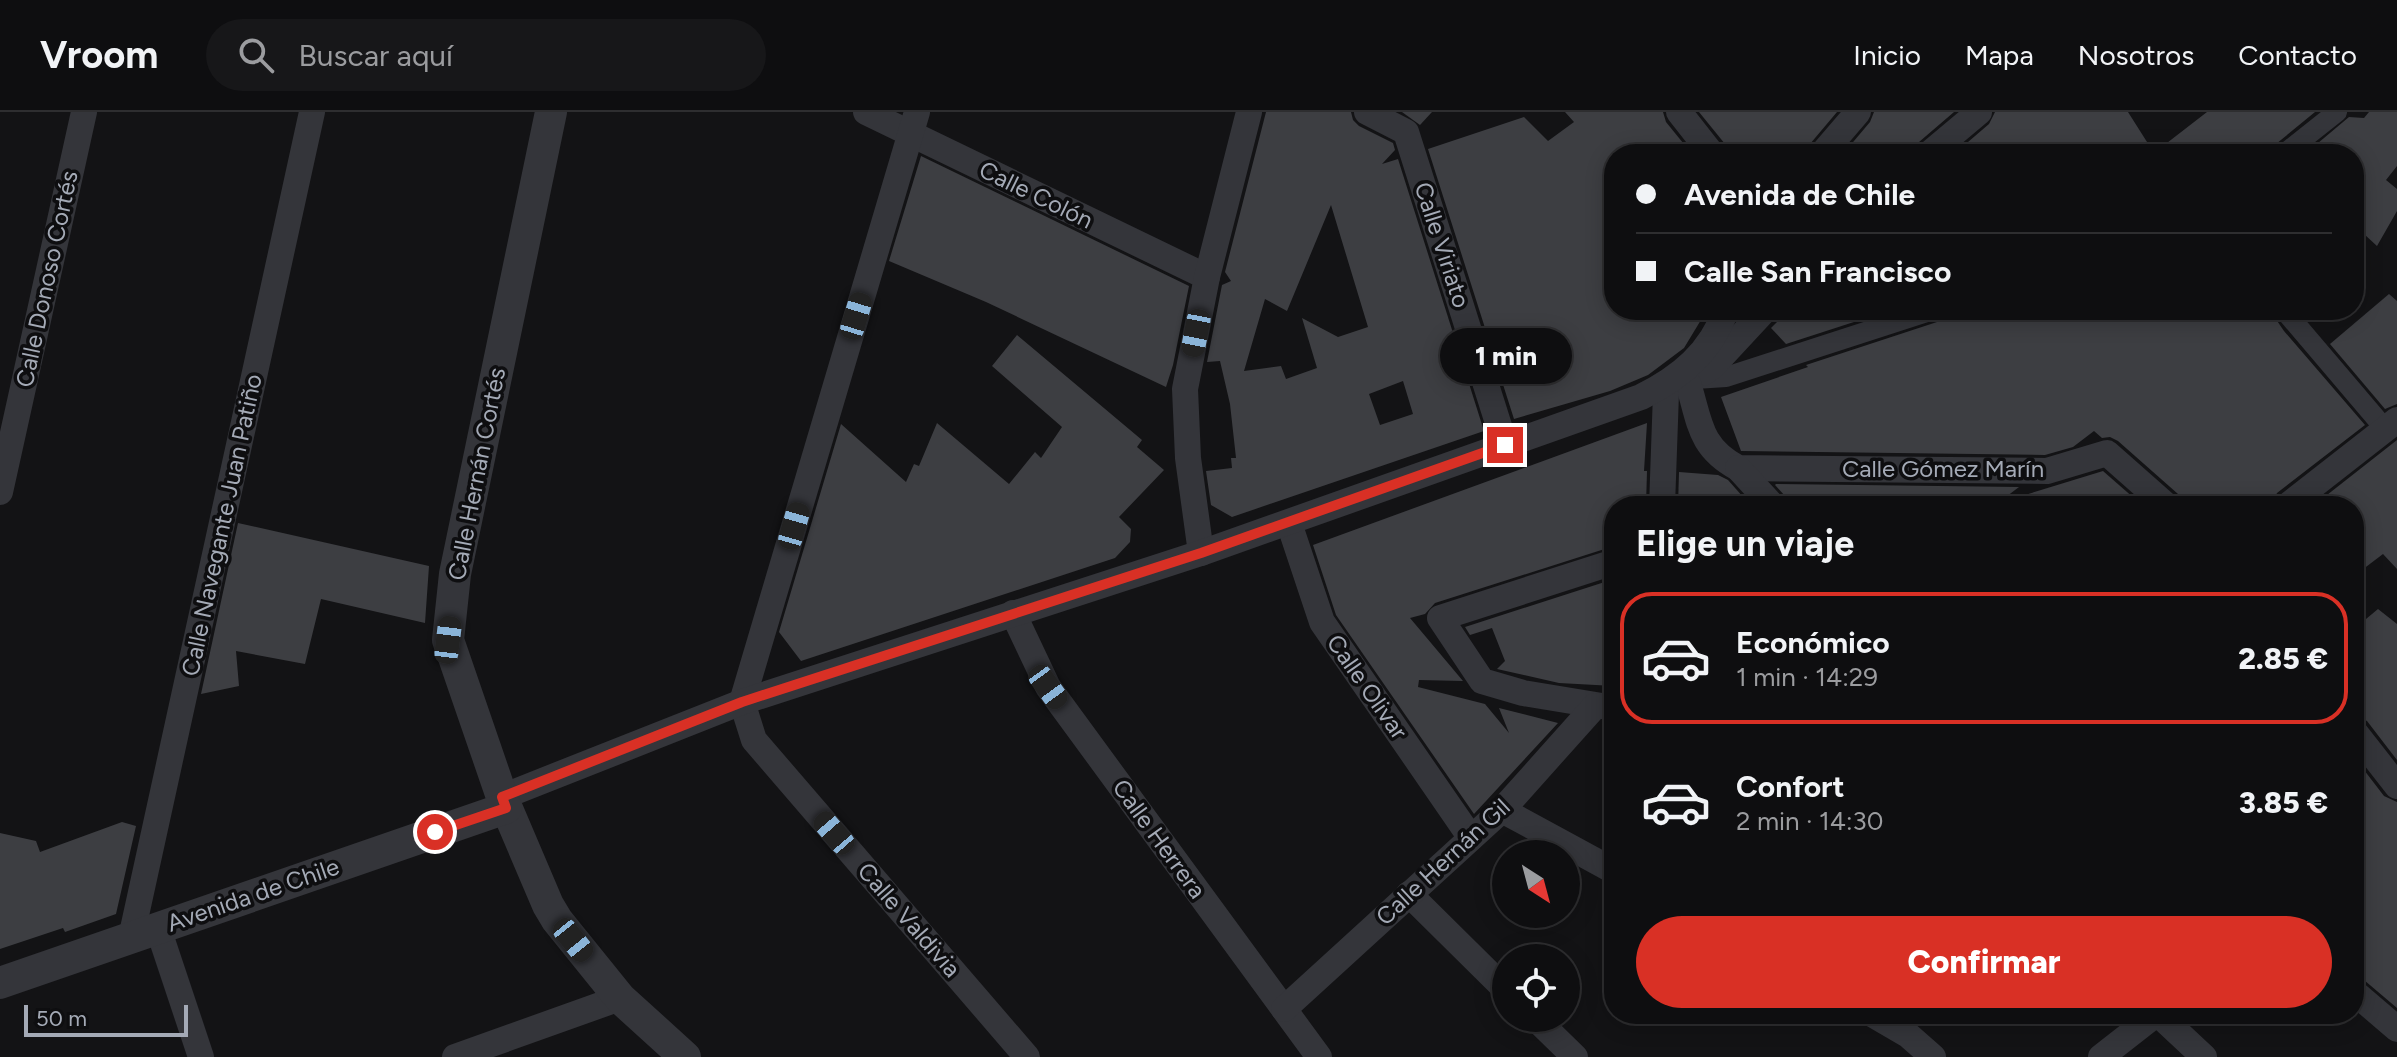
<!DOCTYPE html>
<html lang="es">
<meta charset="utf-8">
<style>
:root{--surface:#0e0e10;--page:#171719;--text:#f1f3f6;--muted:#9b9c9f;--line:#2e2e30;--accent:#d93025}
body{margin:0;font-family:Figtree,sans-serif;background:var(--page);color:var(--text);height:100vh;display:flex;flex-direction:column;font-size:30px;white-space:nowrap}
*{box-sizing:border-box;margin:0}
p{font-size:26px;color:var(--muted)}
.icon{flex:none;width:44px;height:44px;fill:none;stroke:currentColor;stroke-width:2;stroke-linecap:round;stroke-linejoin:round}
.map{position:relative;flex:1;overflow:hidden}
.sheet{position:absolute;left:1604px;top:384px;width:760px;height:528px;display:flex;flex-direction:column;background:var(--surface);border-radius:32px;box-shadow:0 4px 20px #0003,0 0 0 2px var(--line)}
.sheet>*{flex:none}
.guide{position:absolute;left:1604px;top:32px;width:760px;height:176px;border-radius:32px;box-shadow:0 4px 20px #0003,0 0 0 2px var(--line);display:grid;align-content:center;height:176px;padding:0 32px;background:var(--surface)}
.needle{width:52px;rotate:144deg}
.tools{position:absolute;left:1492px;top:728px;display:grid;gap:16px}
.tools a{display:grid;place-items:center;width:88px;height:88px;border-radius:50%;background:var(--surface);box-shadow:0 4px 20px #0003,0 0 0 2px var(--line);font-size:40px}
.scale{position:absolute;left:24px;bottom:20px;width:164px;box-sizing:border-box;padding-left:8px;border:4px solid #a4aab6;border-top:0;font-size:22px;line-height:28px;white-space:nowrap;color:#a4aab6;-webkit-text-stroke:6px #0e0e10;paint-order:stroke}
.end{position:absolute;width:36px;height:36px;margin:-18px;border:10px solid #d93025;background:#fff;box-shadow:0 0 0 4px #fff}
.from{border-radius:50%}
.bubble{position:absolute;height:56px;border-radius:28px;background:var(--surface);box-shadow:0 4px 20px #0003,0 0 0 2px var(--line);font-size:26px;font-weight:800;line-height:56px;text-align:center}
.car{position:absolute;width:24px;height:48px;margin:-24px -12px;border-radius:10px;box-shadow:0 0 6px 2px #0007;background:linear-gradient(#222 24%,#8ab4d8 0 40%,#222 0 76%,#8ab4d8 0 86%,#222 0)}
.guide b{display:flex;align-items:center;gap:28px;height:76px;font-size:30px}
.guide b+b{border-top:2px solid var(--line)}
.guide i{width:20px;height:20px;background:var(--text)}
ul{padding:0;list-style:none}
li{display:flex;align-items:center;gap:24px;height:132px;margin:0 16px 12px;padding:0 16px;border:4px solid transparent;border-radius:32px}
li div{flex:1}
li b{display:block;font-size:30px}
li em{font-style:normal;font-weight:800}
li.selected{border-color:var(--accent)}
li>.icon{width:72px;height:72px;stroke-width:1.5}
h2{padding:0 32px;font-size:36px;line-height:96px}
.primary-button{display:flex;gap:16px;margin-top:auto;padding:16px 32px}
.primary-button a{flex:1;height:92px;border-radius:48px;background:var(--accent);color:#fff;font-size:32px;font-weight:800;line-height:92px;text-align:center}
header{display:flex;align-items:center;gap:48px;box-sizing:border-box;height:112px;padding:0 40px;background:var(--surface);border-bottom:2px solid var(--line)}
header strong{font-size:38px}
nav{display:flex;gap:44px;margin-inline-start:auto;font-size:28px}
.search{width:560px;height:72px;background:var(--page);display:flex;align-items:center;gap:20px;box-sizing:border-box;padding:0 28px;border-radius:44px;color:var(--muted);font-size:30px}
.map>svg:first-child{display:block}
</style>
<header>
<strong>Vroom</strong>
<div class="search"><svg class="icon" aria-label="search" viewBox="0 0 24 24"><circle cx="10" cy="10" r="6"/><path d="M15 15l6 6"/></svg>Buscar aquí</div>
<nav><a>Inicio</a><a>Mapa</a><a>Nosotros</a><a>Contacto</a></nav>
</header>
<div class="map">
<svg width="2397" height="945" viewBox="0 0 2397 945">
<rect width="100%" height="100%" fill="#131315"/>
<!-- building -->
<g fill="#3d3e42" fill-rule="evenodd">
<path d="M1266 0H1351L1353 8 1359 14 1393 31 1395 38 1382 52 1398 47 1484 319 1232 405 1211 393 1206 359 1232 356 1231 346H1236L1230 292 1220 249 1207 250 1222 173 1231 169 1225 160ZM1331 93 1368 215 1338 225 1302 206 1317 256 1286 267 1281 254 1244 259 1265 187 1287 199ZM1403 269 1413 302 1380 313 1369 282Z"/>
<polygon points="1402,0 1432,0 1420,13"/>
<polygon points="1565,0 1663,0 1666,10 1692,42 1614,42 1614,198 1707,198 1684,236 1648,263 1610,279 1514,307 1428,37 1524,5 1548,29 1574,10"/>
<polygon points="1699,0 1837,0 1810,32 1806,42 1728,42 1725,32"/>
<polygon points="1874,0 1954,0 1919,30 1913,42 1843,42 1870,10"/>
<polygon points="1995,0 2128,0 2154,41 2207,0 2315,0 2276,32 2271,42 2117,42 2111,32 2095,42 1954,42 1989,12"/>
<polygon points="2369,0 2397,0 2397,54 2386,68 2397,77 2397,99 2377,134 2364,122 2354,132 2354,42 2305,42 2349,5 2364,6"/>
<polygon points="921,44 1189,174 1173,253 1166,275 986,190 889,149"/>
<polygon points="2389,182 2397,189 2397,292 2385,297 2330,232"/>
<polygon points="1789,198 1891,198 1786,232 1771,216"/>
<polygon points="1946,198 2248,198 2258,210 2271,200 2284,219 2365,313 2277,381 2271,394 2183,394 2178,382 2118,329 2110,325 2102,326 2094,319 2073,335 2045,343 1741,339 1721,285 1808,255 1806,253 1937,210 1943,206"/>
<polygon points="1017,223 1142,328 1137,335 1164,358 1119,405 1131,417 1130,430 1115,446 801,549 779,520 841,312 906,370 914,352 919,354 937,311 1009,372 1035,340 1041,346 1062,315 992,254"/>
<polygon points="1647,311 1644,359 1647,359 1646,394 1614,394 1614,434 1435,491 1425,502 1410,506 1463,569 1419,568 1418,575 1485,592 1509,621 1499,596 1558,611 1474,702 1336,503 1313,433"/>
<polygon points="2397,328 2397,457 2383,442 2354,464 2354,394 2313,394"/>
<polygon points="2103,359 2143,394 2000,394 1999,391"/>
<polygon points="1679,360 1718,363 1728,368 1751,394 1678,394"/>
<polygon points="1775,373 1776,372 2019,375 1994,394 1789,394 1785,384"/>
<polygon points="238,411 429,454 425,511 321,487 305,552 236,539 239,574 201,582"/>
<polygon points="1614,467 1614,574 1559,571 1497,557 1505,549 1492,516 1470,523 1465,515"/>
<polygon points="2378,497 2397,512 2397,648 2367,609 2354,603 2354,517"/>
<polygon points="2354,645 2384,684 2397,690 2397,896 2364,868 2354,864"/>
<polygon points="122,710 136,714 116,802 65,820 63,816 0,837 0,721 36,729 40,740"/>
</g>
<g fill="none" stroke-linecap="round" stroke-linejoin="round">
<!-- pedestrian -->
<g stroke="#34353a" stroke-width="20">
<polyline points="2284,42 2337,0"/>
<polyline points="2284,198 2386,318"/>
<polyline points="1695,267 1726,265 1933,198"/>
</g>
<!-- minor -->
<g stroke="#34353a" stroke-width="26">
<polyline points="866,0 1207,165"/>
<polyline points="917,0 742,590 754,628 1027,945"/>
<polyline points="1367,0 1406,20 1505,333"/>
<polyline points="1679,0 1712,42"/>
<polyline points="1822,42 1858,0"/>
<polyline points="1929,42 1979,0"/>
<polyline points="1703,261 1713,254 1765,198"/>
<path d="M1688 271C1700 310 1699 335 1738 356L2047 359 2107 341 2167 394"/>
<polyline points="1738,356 1773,394"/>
<polyline points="0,380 84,0"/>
<polyline points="1662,394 1666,281"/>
<polyline points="2287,394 2397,308"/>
<polyline points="1289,411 1322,510 1471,726"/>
<polyline points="1201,441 1188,346 1185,277 1207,165 1249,0"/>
<polyline points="1614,450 1440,506 1482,569 1523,581 1614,596"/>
<polyline points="1013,501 1048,575 1319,945"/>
<polyline points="2354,619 2397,674"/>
<path d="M502 685 742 590 1201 441 1641 285C1681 265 1710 241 1726 198"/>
<polyline points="1502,698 1614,759"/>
<polyline points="1409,782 1506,878"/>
<polyline points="158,816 201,945"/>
<polyline points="131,826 312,0"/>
<polyline points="2354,880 2397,917"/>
<polyline points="1284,897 1502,698 1595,594"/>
<polyline points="1872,902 1908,923 1933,945"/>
<polyline points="2158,902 2204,945"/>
<polyline points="1535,906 1575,945"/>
<polyline points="455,945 620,886"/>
<polyline points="2101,945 2156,902"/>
</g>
<!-- tertiary -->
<g stroke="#34353a" stroke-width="32">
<polyline points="551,0 455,462 448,528 502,685 548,793 557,808 620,886 685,945"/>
<polyline points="0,871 506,696"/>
</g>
</g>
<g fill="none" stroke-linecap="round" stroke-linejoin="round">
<!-- route -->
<polyline stroke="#d93025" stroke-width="10" points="435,720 506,696 502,685 742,590 1201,441 1505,333"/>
</g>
<g text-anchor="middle" stroke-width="7" stroke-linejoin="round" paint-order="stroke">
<!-- street labels -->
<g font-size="24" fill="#a4aab6" stroke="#0e0e10">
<text transform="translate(1036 83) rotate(26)" y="8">Calle Colón</text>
<text transform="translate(1442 133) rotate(72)" y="8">Calle Viriato</text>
<text transform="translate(47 167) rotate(-78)" y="8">Calle Donoso Cortés</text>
<text x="1943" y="365">Calle Gómez Marín</text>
<text transform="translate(477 362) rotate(-79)" y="8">Calle Hernán Cortés</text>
<text transform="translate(222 413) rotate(-78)" y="8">Calle Navegante Juan Patiño</text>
<text transform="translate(1367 575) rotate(55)" y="8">Calle Olivar</text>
<text transform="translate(1159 727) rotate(54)" y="8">Calle Herrera</text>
<text transform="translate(1443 750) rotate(-43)" y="8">Calle Hernán Gil</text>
<text transform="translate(253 783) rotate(-19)" y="8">Avenida de Chile</text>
<text transform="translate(909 808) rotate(49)" y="8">Calle Valdivia</text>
</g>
</g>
</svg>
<div class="tools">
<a><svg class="needle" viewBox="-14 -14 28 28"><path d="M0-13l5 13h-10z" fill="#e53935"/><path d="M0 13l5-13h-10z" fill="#9b9c9f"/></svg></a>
<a><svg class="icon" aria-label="locate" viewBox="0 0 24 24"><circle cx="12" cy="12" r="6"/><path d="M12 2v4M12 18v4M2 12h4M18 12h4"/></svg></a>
</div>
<div class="scale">50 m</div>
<i class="end from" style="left:435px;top:720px"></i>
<i class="end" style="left:1505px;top:333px"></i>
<div class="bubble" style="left:1440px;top:216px;width:132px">1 min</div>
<i class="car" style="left:856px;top:204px;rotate:17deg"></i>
<i class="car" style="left:1196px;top:221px;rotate:191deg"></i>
<i class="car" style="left:794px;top:414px;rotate:16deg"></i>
<i class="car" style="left:448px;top:528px;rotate:7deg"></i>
<i class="car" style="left:1048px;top:575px;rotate:144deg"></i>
<i class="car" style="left:834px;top:721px;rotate:319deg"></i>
<i class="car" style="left:573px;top:828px;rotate:141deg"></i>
<div class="guide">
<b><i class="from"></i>Avenida de Chile</b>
<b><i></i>Calle San Francisco</b>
</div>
<section class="sheet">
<h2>Elige un viaje</h2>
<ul>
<li class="selected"><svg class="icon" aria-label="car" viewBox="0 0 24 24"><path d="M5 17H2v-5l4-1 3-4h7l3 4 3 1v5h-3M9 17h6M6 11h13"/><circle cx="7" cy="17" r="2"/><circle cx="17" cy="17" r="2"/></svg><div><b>Económico</b><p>1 min · 14:29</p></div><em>2.85 €</em></li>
<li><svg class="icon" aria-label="car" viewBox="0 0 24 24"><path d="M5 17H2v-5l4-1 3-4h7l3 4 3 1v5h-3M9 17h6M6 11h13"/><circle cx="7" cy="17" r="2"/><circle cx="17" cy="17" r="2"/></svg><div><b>Confort</b><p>2 min · 14:30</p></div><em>3.85 €</em></li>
</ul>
<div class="primary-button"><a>Confirmar</a></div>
</section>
</div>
